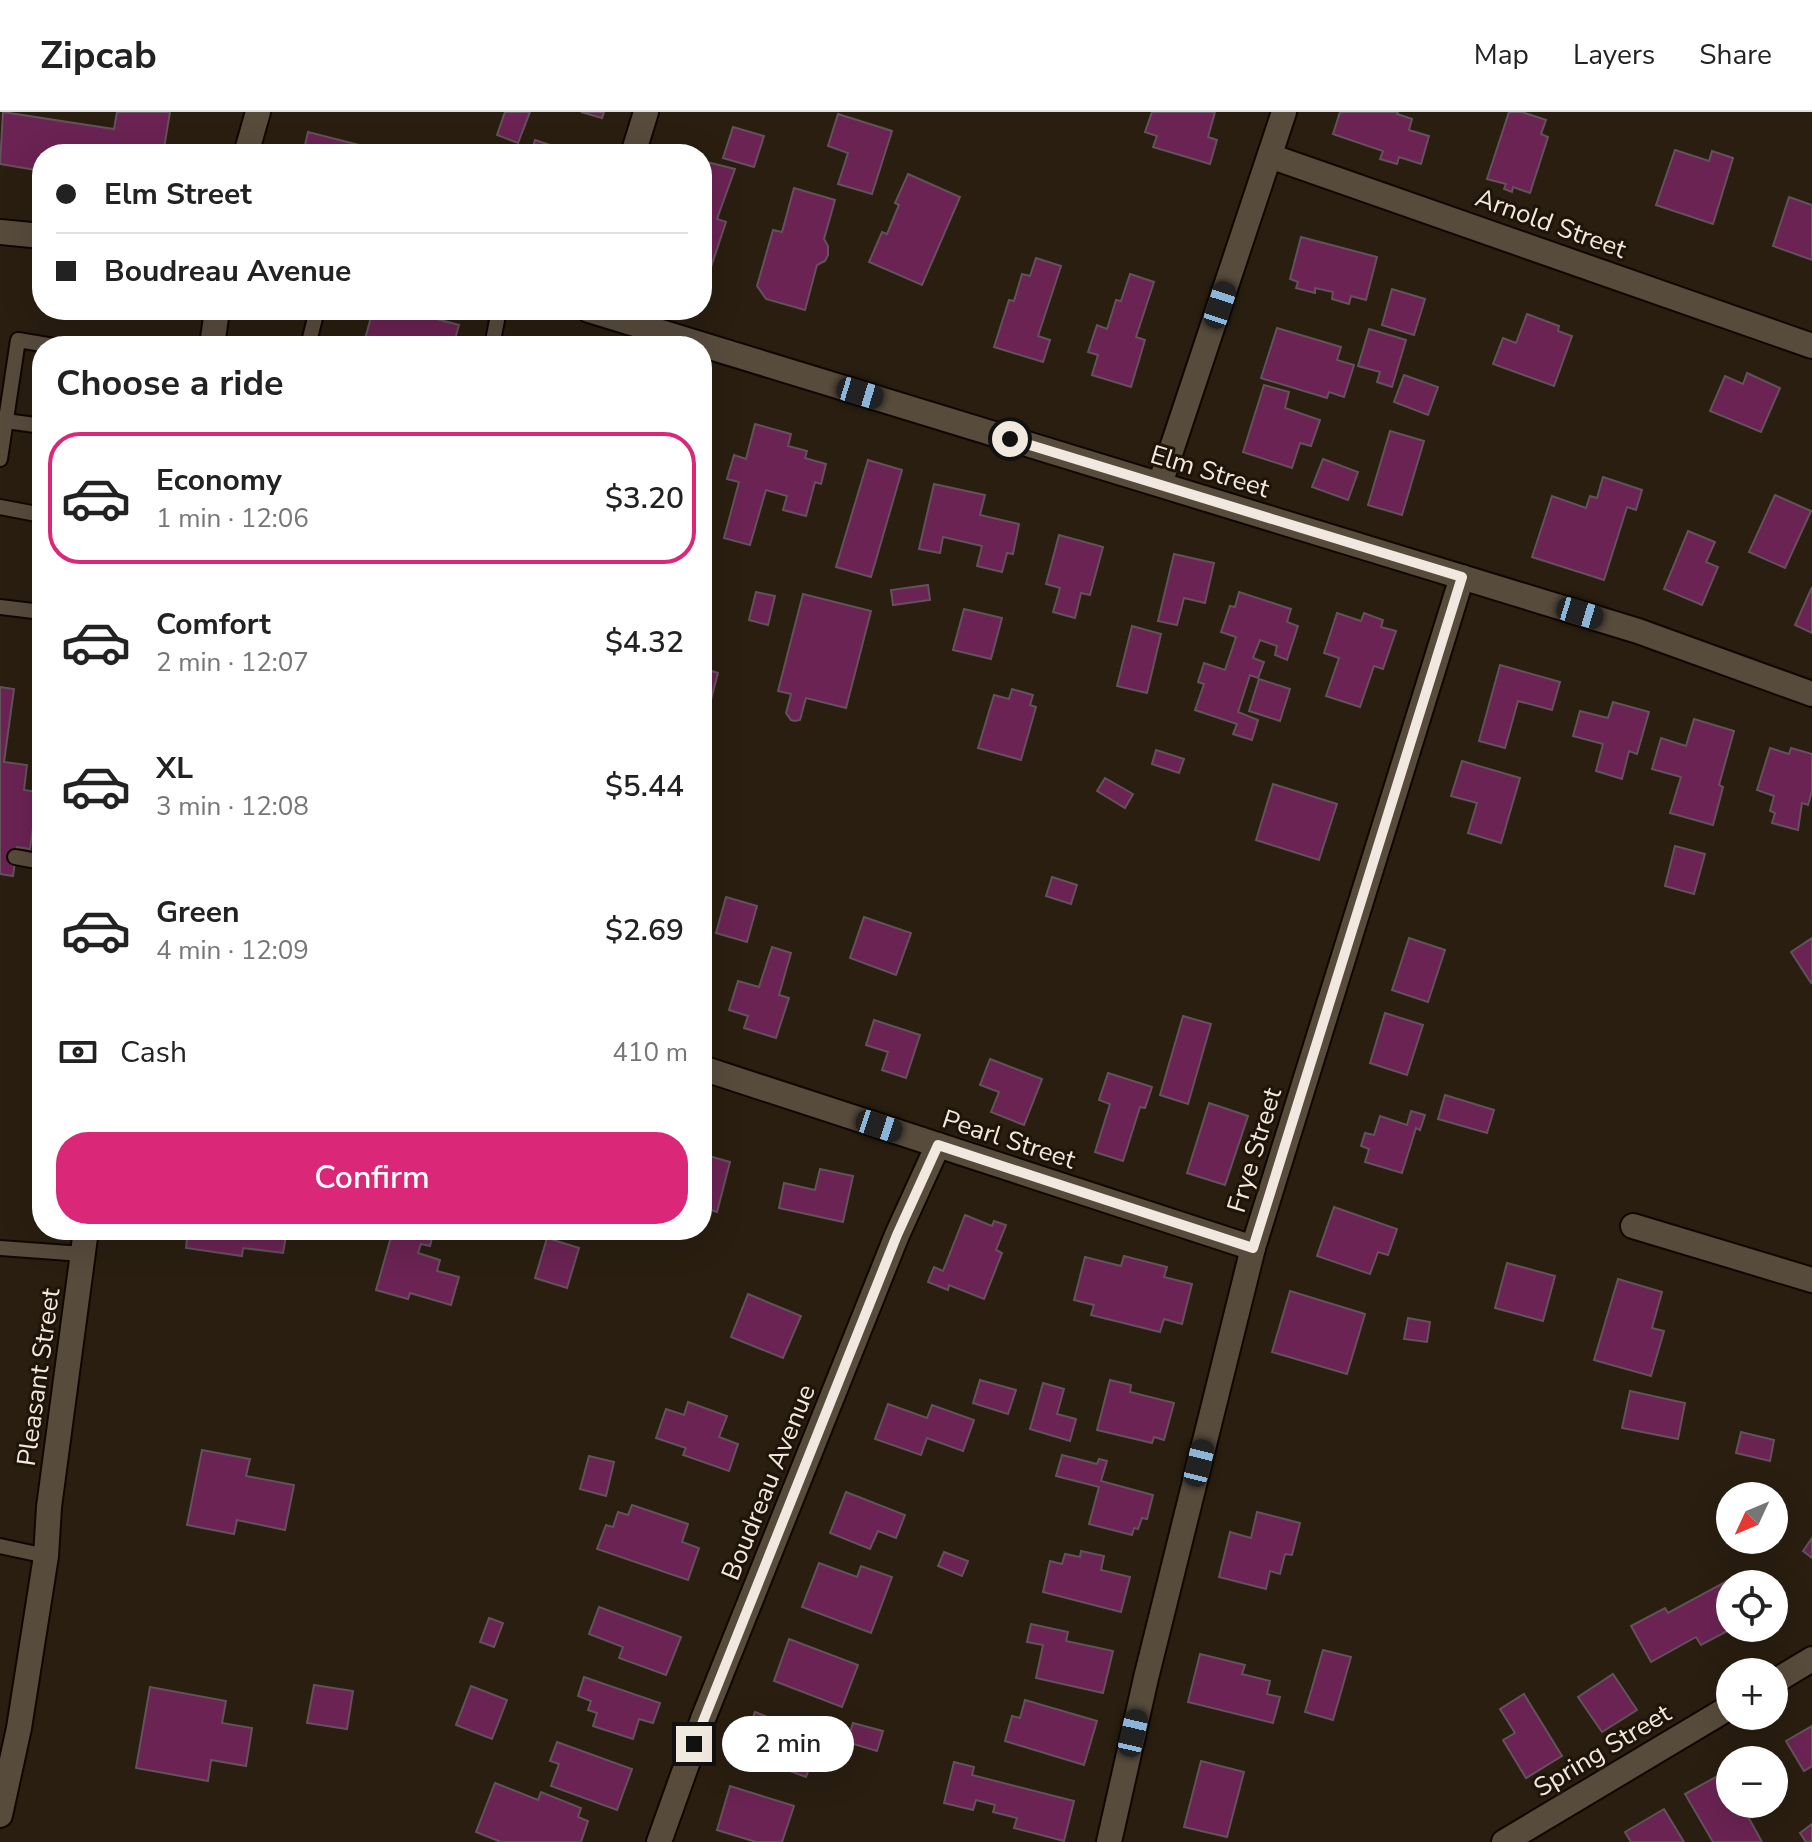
<!DOCTYPE html>
<meta charset="utf-8">
<style>
:root{--surface:#fff;--page:#f6f6f6;--text:#222;--muted:#767676;--line:#e0e0e0;--accent:#db2777}
body{margin:0;font-family:"Nunito Sans",sans-serif;background:var(--page);color:var(--text);height:100vh;display:flex;flex-direction:column;font-size:30px;white-space:nowrap}
*{box-sizing:border-box;margin:0}
p{font-size:26px;color:var(--muted)}
.icon{flex:none;width:44px;height:44px;fill:none;stroke:currentColor;stroke-width:2;stroke-linecap:round;stroke-linejoin:round}
.map{position:relative;flex:1;overflow:hidden}
.drawer{position:absolute;left:32px;top:224px;width:680px;height:904px;display:flex;flex-direction:column;background:var(--surface);border-radius:32px;box-shadow:0 8px 32px #0002}
.drawer>*{flex:none}
.guide{position:absolute;left:32px;top:32px;width:680px;height:176px;border-radius:32px;box-shadow:0 8px 32px #0002;display:grid;align-content:center;height:176px;padding:0 24px;background:var(--surface)}
.needle{width:52px;rotate:226deg}
.fabs{position:absolute;left:1716px;top:1370px;display:grid;gap:16px}
.fabs a{display:grid;place-items:center;width:72px;height:72px;border-radius:50%;background:var(--surface);box-shadow:0 8px 32px #0002;font-size:40px}
.end{position:absolute;width:36px;height:36px;margin:-18px;border:10px solid #f1e9e0;background:#111;box-shadow:0 0 0 4px #111}
.from{border-radius:50%}
.bubble{position:absolute;height:56px;border-radius:28px;background:var(--surface);box-shadow:0 8px 32px #0002;font-size:26px;font-weight:600;line-height:56px;text-align:center}
.car{position:absolute;width:24px;height:48px;margin:-24px -12px;border-radius:10px;box-shadow:0 0 6px 2px #0007;background:linear-gradient(#222 24%,#8ab4d8 0 40%,#222 0 76%,#8ab4d8 0 86%,#222 0)}
.guide b{display:flex;align-items:center;gap:28px;height:76px;font-size:30px}
.guide b+b{border-top:2px solid var(--line)}
.guide i{width:20px;height:20px;background:var(--text)}
ul{padding:0;list-style:none}
li{display:flex;align-items:center;gap:24px;height:132px;margin:0 16px 12px;padding:0 8px;border:4px solid transparent;border-radius:32px}
li div{flex:1}
li b{display:block;font-size:30px}
li em{font-style:normal;font-weight:600}
li.selected{border-color:var(--accent)}
li>.icon{width:72px;height:72px;stroke-width:1.5}
h2{padding:0 24px;font-size:36px;line-height:96px}
.pay{display:flex;align-items:center;gap:20px;height:88px;padding:0 24px;font-size:30px}
.pay p{margin-inline-start:auto}
.button{display:flex;gap:16px;margin-top:auto;padding:16px 24px}
.button a{flex:1;height:92px;border-radius:32px;background:var(--accent);color:#fff;font-size:32px;font-weight:600;line-height:92px;text-align:center}
header{display:flex;align-items:center;gap:48px;box-sizing:border-box;height:112px;padding:0 40px;background:var(--surface);border-bottom:2px solid var(--line)}
header strong{font-size:38px}
nav{display:flex;gap:44px;margin-inline-start:auto;font-size:28px}
.map>svg:first-child{display:block}
</style>
<header>
<strong>Zipcab</strong>
<nav><a>Map</a><a>Layers</a><a>Share</a></nav>
</header>
<div class="map">
<svg width="1812" height="1730" viewBox="0 0 1812 1730">
<rect width="100%" height="100%" fill="#291e10"/>
<!-- building -->
<g fill="#6a2353" stroke="#63515b" stroke-width="2">
<polygon points="3,0 114,17 117,0 170,0 163,42 42,42 42,59 0,52"/>
<polygon points="505,0 530,0 518,31 497,23"/>
<polygon points="581,0 604,0 602,6"/>
<polygon points="1152,0 1215,0 1208,25 1217,28 1210,52 1153,35 1157,24 1145,20"/>
<polygon points="1340,0 1398,0 1397,2 1412,7 1409,18 1429,24 1421,52 1399,45 1397,52 1380,47 1383,39 1333,22"/>
<polygon points="1509,0 1522,0 1546,8 1541,22 1548,25 1530,81 1513,75 1512,80 1504,77 1506,72 1487,67"/>
<polygon points="838,2 892,19 872,82 838,72 848,41 828,34"/>
<polygon points="733,15 764,24 754,55 723,46"/>
<polygon points="308,20 363,34 361,39 372,42 303,42"/>
<polygon points="535,28 565,38 564,42 531,42"/>
<polygon points="1675,38 1709,49 1712,39 1733,46 1713,112 1656,93"/>
<polygon points="703,49 735,57 717,107 726,110 708,164 702,163"/>
<polygon points="908,62 960,85 922,173 869,150 882,120 887,122 899,93 895,91"/>
<polygon points="794,76 835,88 824,127 828,134 828,143 825,149 817,153 805,198 766,187 757,174 773,118 782,120"/>
<polygon points="1789,85 1812,93 1812,148 1773,134"/>
<polygon points="1301,125 1377,145 1366,188 1351,184 1349,192 1332,187 1333,180 1315,176 1315,181 1296,176 1298,170 1290,167"/>
<polygon points="1036,146 1061,154 1038,224 1050,228 1043,250 994,235 1009,188 1014,189 1022,162 1030,164"/>
<polygon points="1130,162 1154,170 1136,225 1145,228 1131,275 1092,263 1098,243 1088,240 1097,213 1107,217 1116,188 1121,189"/>
<polygon points="1392,177 1425,187 1414,223 1382,213"/>
<polygon points="373,198 403,198 459,213 453,234 363,234"/>
<polygon points="1527,202 1559,214 1558,219 1572,224 1554,274 1493,252 1503,226 1516,231"/>
<polygon points="1277,216 1341,235 1337,248 1354,253 1344,285 1329,280 1327,286 1261,266"/>
<polygon points="1369,217 1406,228 1392,275 1377,270 1380,260 1358,254"/>
<polygon points="1747,261 1780,276 1761,320 1710,299 1725,264 1743,272"/>
<polygon points="1404,263 1438,275 1428,303 1394,290"/>
<polygon points="1264,273 1289,280 1285,296 1320,308 1311,334 1300,331 1292,356 1243,340"/>
<polygon points="755,312 791,322 788,334 807,339 805,346 826,352 821,372 815,370 806,404 783,398 787,384 766,378 750,433 724,426 739,370 727,367 734,343 746,347"/>
<polygon points="1390,319 1424,329 1402,403 1368,393"/>
<polygon points="1323,347 1358,360 1348,388 1312,375"/>
<polygon points="868,348 902,358 871,465 836,455"/>
<polygon points="1603,365 1642,378 1636,398 1627,395 1604,468 1532,445 1552,384 1586,396 1590,384 1597,386"/>
<polygon points="934,372 985,383 980,403 1019,412 1013,442 1007,441 1002,460 977,454 982,434 943,425 940,441 919,437"/>
<polygon points="1775,383 1811,399 1785,456 1749,440"/>
<polygon points="1688,419 1715,430 1706,450 1718,455 1702,493 1664,477"/>
<polygon points="1059,423 1103,435 1090,483 1081,481 1075,506 1053,500 1060,476 1046,472"/>
<polygon points="1174,442 1214,451 1205,491 1184,486 1177,513 1158,509"/>
<polygon points="928,473 930,488 893,493 891,478"/>
<polygon points="1812,475 1812,521 1795,513"/>
<polygon points="756,480 775,484 768,513 749,508"/>
<polygon points="1239,480 1291,497 1287,510 1298,514 1287,548 1275,543 1277,534 1260,528 1253,546 1264,550 1258,566 1250,563 1238,600 1258,608 1252,628 1233,622 1237,612 1195,598 1204,572 1198,570 1204,551 1225,558 1236,525 1221,520 1230,494 1235,495"/>
<polygon points="803,482 871,499 846,596 806,586 800,608 795,609 791,608 786,601 791,582 778,579"/>
<polygon points="964,497 1002,506 991,547 953,538"/>
<polygon points="1337,501 1361,509 1364,501 1383,508 1381,515 1396,519 1383,557 1374,554 1360,595 1326,584 1339,546 1324,541"/>
<polygon points="1132,514 1161,522 1147,581 1117,574"/>
<polygon points="1500,553 1560,570 1552,598 1518,589 1505,636 1479,629"/>
<polygon points="702,556 718,561 702,622"/>
<polygon points="1259,567 1290,577 1280,609 1249,599"/>
<polygon points="0,575 14,577 4,650 27,653 24,678 38,680 30,737 17,735 13,764 0,762"/>
<polygon points="1012,577 1033,583 1030,593 1036,595 1021,648 978,636 994,583 1009,587"/>
<polygon points="1613,590 1649,600 1637,642 1629,639 1622,667 1596,659 1603,632 1573,624 1580,599 1608,606"/>
<polygon points="1694,607 1734,619 1719,673 1723,675 1713,713 1670,701 1681,665 1652,657 1661,626 1686,634"/>
<polygon points="1770,636 1789,642 1791,636 1812,642 1812,679 1808,693 1802,691 1798,718 1772,711 1775,701 1770,699 1774,684 1757,678"/>
<polygon points="1156,638 1184,647 1179,661 1152,652"/>
<polygon points="1462,649 1520,666 1501,731 1468,721 1477,691 1451,684"/>
<polygon points="1105,666 1133,682 1125,696 1097,679"/>
<polygon points="1273,672 1337,692 1319,748 1256,728"/>
<polygon points="1675,734 1705,742 1694,782 1665,774"/>
<polygon points="1052,765 1077,773 1071,792 1046,784"/>
<polygon points="726,785 757,794 747,830 716,821"/>
<polygon points="864,805 911,821 896,863 850,846"/>
<polygon points="1409,826 1445,838 1428,890 1392,878"/>
<polygon points="1812,826 1812,870 1811,871 1791,840"/>
<polygon points="772,835 791,841 779,883 789,886 776,926 744,916 748,904 729,898 738,869 759,875"/>
<polygon points="1385,901 1423,913 1407,963 1370,951"/>
<polygon points="1183,904 1211,912 1188,992 1160,983"/>
<polygon points="874,908 920,923 906,966 882,958 888,940 866,933"/>
<polygon points="990,947 1042,967 1024,1013 991,1000 999,980 980,973"/>
<polygon points="1108,961 1152,975 1145,996 1140,995 1123,1049 1095,1040 1110,992 1099,988"/>
<polygon points="1445,983 1494,998 1487,1021 1438,1007"/>
<polygon points="1209,991 1248,1004 1225,1073 1187,1061"/>
<polygon points="1411,999 1425,1003 1420,1018 1416,1016 1402,1061 1365,1050 1369,1037 1361,1034 1365,1021 1374,1023 1380,1004 1407,1013"/>
<polygon points="702,1042 730,1050 717,1100 702,1095"/>
<polygon points="820,1057 853,1064 843,1110 779,1096 784,1071 815,1078"/>
<polygon points="1334,1095 1397,1117 1388,1143 1378,1140 1370,1162 1317,1144"/>
<polygon points="965,1103 992,1114 994,1109 1006,1113 996,1138 1002,1141 984,1187 949,1173 948,1178 928,1170 934,1155 943,1159"/>
<polygon points="188,1118 287,1118 283,1141 243,1136 242,1144 186,1136"/>
<polygon points="393,1118 434,1118 430,1134 421,1132 418,1141 440,1148 437,1159 459,1165 451,1193 410,1181 408,1187 376,1178"/>
<polygon points="547,1126 579,1136 567,1176 535,1166"/>
<polygon points="1124,1144 1167,1155 1164,1165 1192,1172 1182,1212 1164,1207 1160,1220 1091,1203 1094,1193 1074,1188 1085,1145 1121,1154"/>
<polygon points="1507,1151 1555,1164 1543,1209 1495,1196"/>
<polygon points="1618,1167 1662,1180 1652,1216 1664,1219 1651,1264 1594,1248"/>
<polygon points="1290,1179 1365,1202 1347,1262 1272,1240"/>
<polygon points="748,1182 801,1204 783,1246 731,1225"/>
<polygon points="1408,1206 1430,1210 1427,1230 1404,1227"/>
<polygon points="980,1268 1016,1278 1008,1302 973,1291"/>
<polygon points="1110,1268 1131,1273 1130,1280 1174,1291 1164,1328 1154,1325 1152,1331 1097,1318"/>
<polygon points="1043,1271 1064,1277 1057,1302 1076,1307 1070,1329 1030,1317"/>
<polygon points="1630,1279 1685,1291 1678,1327 1622,1316"/>
<polygon points="688,1290 727,1304 719,1325 738,1332 729,1359 683,1343 686,1336 656,1326 666,1297 684,1303"/>
<polygon points="888,1292 927,1306 932,1293 974,1308 963,1339 927,1326 921,1343 875,1327"/>
<polygon points="1741,1320 1774,1328 1770,1349 1736,1341"/>
<polygon points="202,1338 250,1347 246,1364 294,1373 285,1418 237,1408 234,1422 187,1413"/>
<polygon points="1062,1343 1097,1352 1099,1347 1107,1349 1101,1369 1153,1383 1147,1407 1142,1406 1138,1417 1134,1416 1132,1423 1089,1412 1099,1375 1056,1364"/>
<polygon points="589,1344 614,1350 606,1384 580,1377"/>
<polygon points="846,1380 905,1403 896,1426 878,1419 870,1437 830,1421"/>
<polygon points="632,1393 688,1412 682,1430 699,1436 688,1468 597,1437 606,1413 613,1415 618,1400 628,1403"/>
<polygon points="1257,1400 1300,1411 1292,1443 1285,1442 1280,1462 1270,1459 1266,1477 1219,1465 1230,1420 1251,1426"/>
<polygon points="1812,1426 1812,1446 1803,1439"/>
<polygon points="1081,1439 1104,1444 1101,1458 1130,1465 1121,1500 1043,1480 1050,1449 1062,1452 1065,1442 1080,1445"/>
<polygon points="944,1440 968,1449 962,1464 938,1454"/>
<polygon points="819,1451 857,1465 861,1454 892,1465 871,1521 802,1495"/>
<polygon points="1738,1463 1743,1472 1730,1472 1730,1516 1733,1516 1701,1533 1696,1525 1651,1550 1631,1514 1665,1496 1668,1501"/>
<polygon points="599,1495 681,1525 666,1563 619,1546 623,1535 589,1522"/>
<polygon points="489,1506 503,1511 494,1535 480,1530"/>
<polygon points="1031,1512 1068,1520 1066,1529 1113,1539 1103,1581 1036,1566 1043,1533 1027,1530"/>
<polygon points="789,1527 858,1553 842,1595 774,1569"/>
<polygon points="1323,1538 1351,1545 1333,1608 1305,1600"/>
<polygon points="1200,1542 1245,1553 1242,1562 1270,1569 1267,1582 1280,1585 1273,1611 1188,1590"/>
<polygon points="1613,1562 1637,1598 1602,1620 1578,1585"/>
<polygon points="584,1565 660,1591 653,1611 639,1607 633,1627 593,1614 597,1601 588,1598 591,1589 578,1584"/>
<polygon points="314,1573 353,1579 347,1617 307,1611"/>
<polygon points="471,1574 507,1588 492,1627 456,1613"/>
<polygon points="150,1575 226,1589 222,1611 252,1616 246,1654 211,1648 208,1669 136,1656"/>
<polygon points="1524,1582 1562,1644 1526,1666 1503,1628 1515,1621 1500,1597"/>
<polygon points="1025,1588 1097,1609 1084,1653 1005,1629 1012,1604 1020,1606"/>
<polygon points="755,1600 796,1616 798,1608 823,1617 806,1665 740,1641"/>
<polygon points="853,1611 883,1619 877,1639 847,1630"/>
<polygon points="1812,1614 1812,1654 1804,1659 1786,1629"/>
<polygon points="557,1630 632,1657 617,1698 551,1674 559,1652 550,1649"/>
<polygon points="1201,1649 1244,1660 1227,1725 1184,1715"/>
<polygon points="954,1650 974,1655 972,1663 1074,1689 1064,1729 1014,1716 1017,1706 993,1700 995,1693 976,1688 973,1698 944,1691"/>
<polygon points="1723,1661 1730,1673 1730,1692 1741,1692 1762,1730 1713,1730 1685,1682"/>
<polygon points="495,1671 538,1688 541,1680 581,1696 578,1705 588,1709 581,1730 501,1730 476,1720"/>
<polygon points="730,1674 794,1694 782,1730 756,1730 717,1718"/>
<polygon points="1664,1697 1684,1730 1631,1730 1625,1720"/>
<polygon points="1812,1712 1812,1730 1806,1730 1800,1721"/>
</g>
<g fill="none" stroke-linecap="round" stroke-linejoin="round">
<defs>
<g id="lane">
<polyline points="308,234 317,198"/>
<polyline points="492,234 499,198"/>
<polyline points="6,309 42,314"/>
<polyline points="0,347 18,228 54,234"/>
<polyline points="0,395 42,403"/>
<polyline points="0,495 42,500"/>
<polyline points="15,745 42,750"/>
<polyline points="0,1136 83,1142"/>
<polyline points="0,1434 46,1444"/>
</g>
<g id="street">
<polyline points="633,42 646,0"/>
<polyline points="1270,44 1812,234"/>
<polyline points="1160,372 1284,0"/>
<polyline points="702,956 1253,1136"/>
<polyline points="1633,1114 1812,1168"/>
<polyline points="1774,1570 1812,1547"/>
<polyline points="659,1730 703,1607 897,1123 938,1033"/>
<polyline points="1109,1730 1146,1566 1253,1136 1462,465"/>
<polyline points="1504,1730 1730,1595"/>
</g>
<g id="secondary">
<polyline points="246,42 258,0"/>
<polyline points="0,120 42,124"/>
<polyline points="589,198 1638,519 1812,582"/>
<polyline points="212,234 217,198"/>
<polyline points="0,1703 19,1616 46,1444 49,1395 86,1118"/>
</g>
</defs>
<!-- lane casing -->
<use href="#lane" stroke="#110700" stroke-width="18"/>
<!-- street casing -->
<use href="#street" stroke="#110700" stroke-width="28"/>
<!-- secondary casing -->
<use href="#secondary" stroke="#110700" stroke-width="28"/>
<!-- lane -->
<use href="#lane" stroke="#574b3c" stroke-width="14"/>
<!-- street -->
<use href="#street" stroke="#574b3c" stroke-width="24"/>
<!-- secondary -->
<use href="#secondary" stroke="#574b3c" stroke-width="24"/>
</g>
<g fill="none" stroke-linecap="round" stroke-linejoin="round">
<!-- route -->
<polyline stroke="#f1e9e0" stroke-width="10" points="694,1632 897,1123 938,1033 1253,1136 1462,465 1010,327"/>
</g>
<g text-anchor="middle" stroke-width="6" stroke-linejoin="round" paint-order="stroke">
<!-- street labels -->
<g font-size="26" fill="#f1e9e0" stroke="#1f1407">
<text transform="translate(1551 111) rotate(20)" y="9">Arnold Street</text>
<text transform="translate(1210 359) rotate(17)" y="9">Elm Street</text>
<text transform="translate(1009 1027) rotate(18)" y="9">Pearl Street</text>
<text transform="translate(1254 1038) rotate(-73)" y="9">Frye Street</text>
<text transform="translate(38 1265) rotate(-82)" y="9">Pleasant Street</text>
<text transform="translate(768 1370) rotate(-68)" y="9">Boudreau Avenue</text>
<text transform="translate(1602 1638) rotate(-31)" y="9">Spring Street</text>
</g>
</g>
</svg>
<div class="fabs">
<a><svg class="needle" viewBox="-14 -14 28 28"><path d="M0-13l5 13h-10z" fill="#e53935"/><path d="M0 13l5-13h-10z" fill="#767676"/></svg></a>
<a><svg class="icon" aria-label="locate" viewBox="0 0 24 24"><circle cx="12" cy="12" r="6"/><path d="M12 2v4M12 18v4M2 12h4M18 12h4"/></svg></a>
<a>+</a>
<a>−</a>
</div>
<i class="end from" style="left:1010px;top:327px"></i>
<i class="end" style="left:694px;top:1632px"></i>
<div class="bubble" style="left:722px;top:1604px;width:132px">2 min</div>
<i class="car" style="left:1220px;top:193px;rotate:18deg"></i>
<i class="car" style="left:860px;top:281px;rotate:107deg"></i>
<i class="car" style="left:1580px;top:501px;rotate:107deg"></i>
<i class="car" style="left:879px;top:1014px;rotate:108deg"></i>
<i class="car" style="left:1199px;top:1351px;rotate:14deg"></i>
<i class="car" style="left:1133px;top:1621px;rotate:13deg"></i>
<div class="guide">
<b><i class="from"></i>Elm Street</b>
<b><i></i>Boudreau Avenue</b>
</div>
<section class="drawer">
<h2>Choose a ride</h2>
<ul>
<li class="selected"><svg class="icon" aria-label="car" viewBox="0 0 24 24"><path d="M5 17H2v-5l4-1 3-4h7l3 4 3 1v5h-3M9 17h6M6 11h13"/><circle cx="7" cy="17" r="2"/><circle cx="17" cy="17" r="2"/></svg><div><b>Economy</b><p>1 min · 12:06</p></div><em>$3.20</em></li>
<li><svg class="icon" aria-label="car" viewBox="0 0 24 24"><path d="M5 17H2v-5l4-1 3-4h7l3 4 3 1v5h-3M9 17h6M6 11h13"/><circle cx="7" cy="17" r="2"/><circle cx="17" cy="17" r="2"/></svg><div><b>Comfort</b><p>2 min · 12:07</p></div><em>$4.32</em></li>
<li><svg class="icon" aria-label="car" viewBox="0 0 24 24"><path d="M5 17H2v-5l4-1 3-4h7l3 4 3 1v5h-3M9 17h6M6 11h13"/><circle cx="7" cy="17" r="2"/><circle cx="17" cy="17" r="2"/></svg><div><b>XL</b><p>3 min · 12:08</p></div><em>$5.44</em></li>
<li><svg class="icon" aria-label="car" viewBox="0 0 24 24"><path d="M5 17H2v-5l4-1 3-4h7l3 4 3 1v5h-3M9 17h6M6 11h13"/><circle cx="7" cy="17" r="2"/><circle cx="17" cy="17" r="2"/></svg><div><b>Green</b><p>4 min · 12:09</p></div><em>$2.69</em></li>
</ul>
<div class="pay"><svg class="icon" aria-label="cash" viewBox="0 0 24 24"><path d="M3 7h18v10H3z"/><circle cx="12" cy="12" r="2"/></svg>Cash<p>410 m</p></div>
<div class="button"><a>Confirm</a></div>
</section>
</div>
